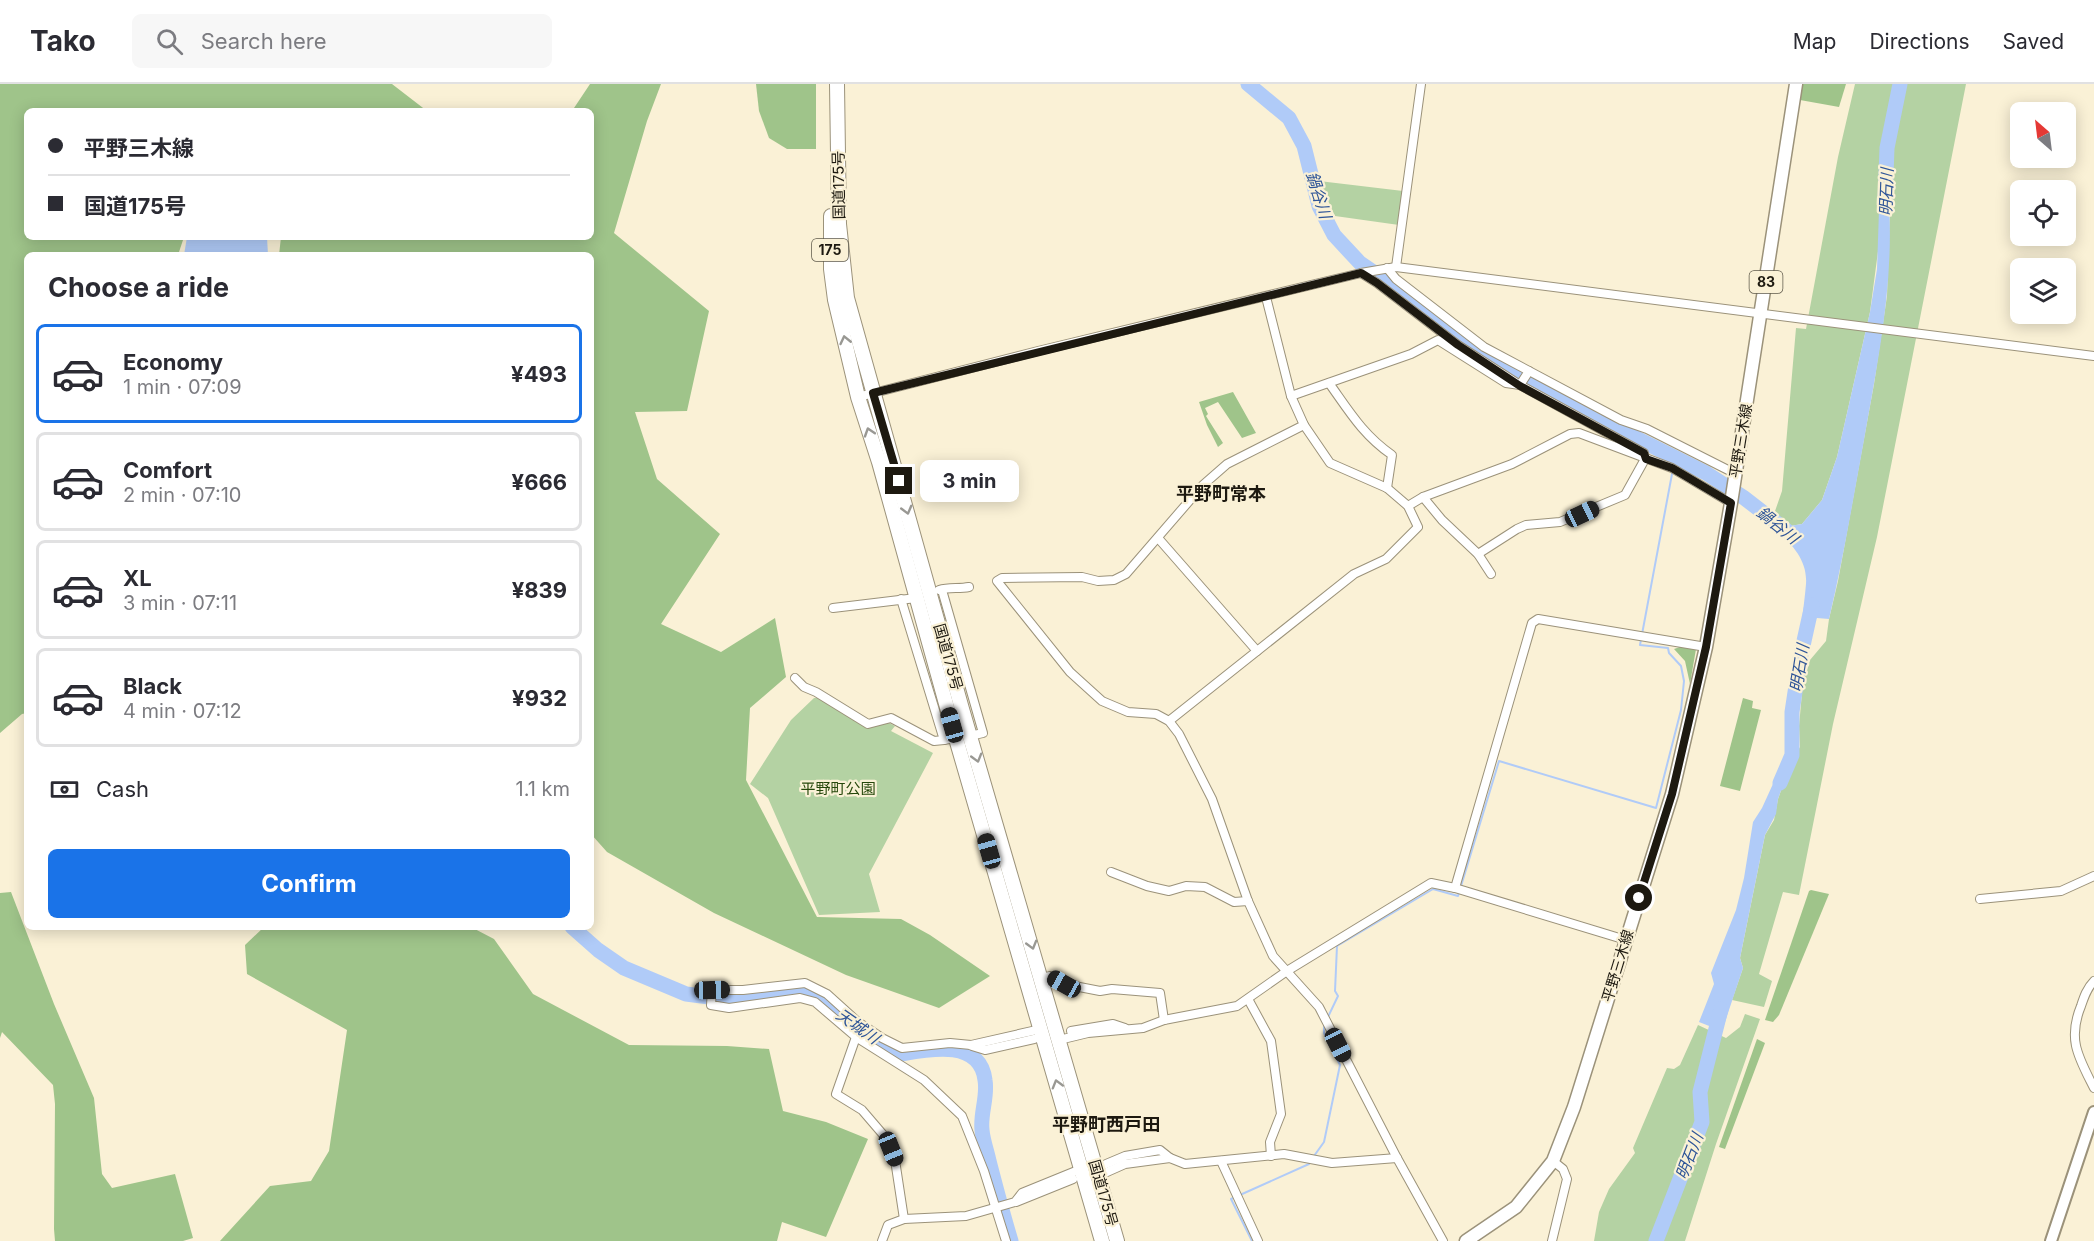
<!DOCTYPE html>
<meta charset="utf-8">
<style>
:root{--surface:#fff;--page:#f7f7f7;--text:#2b2b33;--muted:#7c7c81;--line:#e1e1e2;--accent:#1a73e8}
body{margin:0;font-family:Inter,"Noto Sans JP",sans-serif;background:var(--page);color:var(--text);height:100vh;display:flex;flex-direction:column;font-size:22px;white-space:nowrap}
*{box-sizing:border-box;margin:0}
p{font-size:20px;color:var(--muted)}
.icon{flex:none;width:33px;height:33px;fill:none;stroke:currentColor;stroke-width:2;stroke-linecap:round;stroke-linejoin:round}
.map{position:relative;flex:1;overflow:hidden}
.panel{position:absolute;left:24px;top:168px;width:570px;height:678px;display:flex;flex-direction:column;background:var(--surface);border-radius:9px;box-shadow:0 3px 15px #0003}
.panel>*{flex:none}
.top-card{position:absolute;left:24px;top:24px;width:570px;height:132px;border-radius:9px;box-shadow:0 3px 15px #0003;display:grid;align-content:center;height:132px;padding:0 24px;background:var(--surface)}
.needle{width:39px;rotate:332deg}
.tools{position:absolute;left:2010px;top:18px;display:grid;gap:12px}
.tools a{display:grid;place-items:center;width:66px;height:66px;border-radius:9px;background:var(--surface);box-shadow:0 3px 15px #0003;font-size:30px}
.end{position:absolute;width:27px;height:27px;margin:-14px;border:8px solid #1d1910;background:#fff;box-shadow:0 0 0 3px #fff}
.from{border-radius:50%}
.bubble{position:absolute;height:42px;border-radius:9px;background:var(--surface);box-shadow:0 3px 15px #0003;font-size:20px;font-weight:700;line-height:42px;text-align:center}
.car{position:absolute;width:18px;height:36px;margin:-18px -9px;border-radius:8px;box-shadow:0 0 4px 2px #0007;background:linear-gradient(#222 24%,#8ab4d8 0 40%,#222 0 76%,#8ab4d8 0 86%,#222 0)}
.top-card b{display:flex;align-items:center;gap:21px;height:57px;font-size:22px}
.top-card b+b{border-top:2px solid var(--line)}
.top-card i{width:15px;height:15px;background:var(--text)}
ul{padding:0;list-style:none}
li{display:flex;align-items:center;gap:18px;height:99px;margin:0 12px 9px;padding:0 12px;border:3px solid var(--line);border-radius:9px}
li div{flex:1}
li b{display:block;font-size:22px}
li em{font-style:normal;font-weight:700}
li.active{border-color:var(--accent)}
li>.icon{width:54px;height:54px;stroke-width:1.5}
h2{padding:0 24px;font-size:27px;line-height:72px}
.pay{display:flex;align-items:center;gap:15px;height:66px;padding:0 24px;font-size:22px}
.pay p{margin-inline-start:auto}
.cta{display:flex;gap:12px;margin-top:auto;padding:12px 24px}
.cta a{flex:1;height:69px;border-radius:9px;background:var(--accent);color:#fff;font-size:24px;font-weight:700;line-height:69px;text-align:center}
header{display:flex;align-items:center;gap:36px;box-sizing:border-box;height:84px;padding:0 30px;background:var(--surface);border-bottom:2px solid var(--line)}
header strong{font-size:28px}
nav{display:flex;gap:33px;margin-inline-start:auto;font-size:21px}
.search{width:420px;height:54px;background:var(--page);display:flex;align-items:center;gap:15px;box-sizing:border-box;padding:0 21px;border-radius:9px;color:var(--muted);font-size:22px}
.map>svg:first-child{display:block}
</style>
<header>
<strong>Tako</strong>
<div class="search"><svg class="icon" aria-label="search" viewBox="0 0 24 24"><circle cx="10" cy="10" r="6"/><path d="M15 15l6 6"/></svg>Search here</div>
<nav><a>Map</a><a>Directions</a><a>Saved</a></nav>
</header>
<div class="map">
<svg width="2094" height="1157" viewBox="0 0 2094 1157">
<rect width="100%" height="100%" fill="#faf1d6"/>
<!-- green -->
<g fill="#b4d2a3">
<polygon points="1855,0 1966,0 1877,453 1833,640 1799,811 1783,808 1759,890 1772,897 1764,923 1732,916 1743,884 1740,874 1765,751 1774,736 1778,715 1790,681 1800,663 1799,642 1803,598 1810,576 1826,557 1829,535 1838,497 1874,300 1887,212 1890,123 1887,99 1870,228 1837,373 1822,416 1802,440 1790,442 1774,430 1782,407 1796,244 1806,245 1838,73"/>
<polygon points="1319,97 1403,107 1399,141 1335,132"/>
<polygon points="814,614 821,614 868,644 889,639 895,642 891,647 933,669 869,790 880,828 819,831 768,714 750,700 791,636"/>
<polygon points="1745,930 1760,935 1716,1060 1685,1157 1594,1157 1599,1128 1609,1105 1635,1069 1633,1064 1667,984 1674,985 1680,981 1698,941 1726,954 1740,943"/>
</g>
<!-- forest -->
<g fill="#9fc48a">
<polygon points="0,0 392,0 427,27 27,27 27,153 184,153 178,171 27,171 27,629 22,630 0,649"/>
<polygon points="590,0 661,0 647,37 614,149 709,227 687,327 635,328 657,395 720,450 661,540 721,568 775,534 786,593 750,624 746,696 817,833 901,835 930,851 990,892 939,924 846,891 714,829 607,768 591,750 591,171 279,171 281,153 591,153 591,27 572,27"/>
<polygon points="756,0 816,0 816,65 787,65 769,54 759,27"/>
<polygon points="1802,0 1846,0 1839,23 1800,16"/>
<polygon points="1233,308 1256,349 1242,354 1218,318 1205,324 1208,330 1206,332 1223,359 1218,363 1207,341 1199,318"/>
<polygon points="1680,563 1696,565 1690,600 1685,577 1674,565"/>
<polygon points="1743,614 1753,617 1752,624 1761,626 1740,707 1720,702"/>
<polygon points="1811,806 1829,810 1779,931 1773,938 1765,936 1809,807"/>
<polygon points="11,808 54,920 94,1014 102,1090 112,1104 175,1090 193,1154 183,1157 55,1157 54,1145 55,1020 53,1001 2,948 0,954 0,809"/>
<polygon points="264,843 471,843 494,855 533,910 629,961 727,962 769,965 783,1027 826,1038 868,1055 826,1153 782,1138 777,1157 220,1157 270,1102 311,1097 329,1067 347,946 247,890 245,861"/>
<polygon points="1757,955 1765,959 1725,1065 1719,1063"/>
</g>
<!-- water -->
<g fill="#b0cbf8">
<path d="M1880 97 1887 99C1897 185 1879 271 1864 356 1853 416 1843 476 1829 535L1817 534 1810 539 1804 540 1802 538C1803 525 1805 513 1806 500 1808 472 1786 455 1767 438L1774 430 1790 442 1802 440 1822 416 1837 373 1870 228 1877 185Z"/>
<polygon points="187,153 267,153 268,171 184,171"/>
<polygon points="1783,678 1790,681 1778,715 1776,730 1765,751 1740,874 1743,884 1722,947 1699,938 1714,900 1711,889 1736,826 1744,794 1753,738 1762,724"/>
</g>
<g fill="none" stroke-linecap="round" stroke-linejoin="round">
<!-- stream -->
<g stroke="#b0cbf8" stroke-width="2">
<polyline points="1327,935 1338,912 1335,907 1337,862 1433,805 1458,812 1499,677 1656,724 1681,626 1684,597 1681,582 1669,569 1668,564 1640,561 1675,374"/>
<polyline points="1314,1072 1324,1058 1340,981 1324,949 1324,940"/>
<polyline points="1252,1157 1231,1115 1309,1080 1311,1077"/>
</g>
<!-- river -->
<g stroke="#b0cbf8" stroke-width="15">
<polyline points="1248,0 1289,34 1304,62 1319,122 1334,151 1360,179 1401,207 1463,255 1517,290 1620,346 1706,389 1743,413 1787,447"/>
<polyline points="1885,119 1887,64 1900,0"/>
<polyline points="1780,699 1792,671 1792,628 1800,575 1812,521"/>
<path d="M572 843 598 866 624 884 686 910 717 914 748 913 803 906 817 912 857 945 901 970C930 965 980 955 985 996 988 1013 980 1029 982 1046 983 1057 987 1067 989 1077 996 1104 1003 1131 1011 1157"/>
<polyline points="1656,1157 1702,1038 1700,1008 1721,925"/>
</g>
<defs>
<g id="street">
<polyline points="1396,183 1421,0"/>
<polyline points="1387,184 1396,195 1484,263 1621,336 1647,345 1736,390"/>
<polyline points="1361,189 1377,199 1458,261 1520,301 1644,369 1645,375 1625,411 1560,438 1526,441 1517,445 1478,470"/>
<path d="M1329 299C1349 327 1363 351 1392 371L1387 404"/>
<polyline points="1291,312 1411,270 1438,256 1506,299 1520,301 1529,287"/>
<polyline points="858,313 1038,267 1361,189 1396,183 2094,272"/>
<polyline points="1304,341 1227,380 1203,401 1126,490 1114,496 1098,497 1082,493 1002,494 997,497 1070,588 1102,617 1128,628 1156,630 1169,637 1179,650 1212,715 1248,817 1273,872 1319,923 1397,1074 1443,1157"/>
<polyline points="1423,413 1442,436 1478,470 1491,490"/>
<polyline points="1408,422 1423,413 1512,380 1570,350 1579,349 1672,384 1731,419"/>
<polyline points="1158,454 1257,567"/>
<path d="M939 506C949 503 959 505 969 503"/>
<polyline points="942,506 983,649 970,652"/>
<polyline points="901,515 944,656 949,655"/>
<polyline points="833,524 916,514"/>
<polyline points="795,594 804,603 816,608 868,640 891,634 934,657 944,656"/>
<polyline points="1169,637 1354,490 1386,475 1418,443 1408,422 1387,404 1330,379 1304,341 1291,312 1266,213"/>
<polyline points="1111,788 1147,802 1169,807 1186,802 1205,803 1234,818 1248,817"/>
<polyline points="1455,804 1532,539 1538,535 1706,563"/>
<polyline points="1980,815 2061,807 2094,792"/>
<polyline points="1042,894 1050,892 1064,900 1100,907 1112,905 1160,909 1164,936"/>
<path d="M2094 897C2087 904 2084 913 2081 922 2067 956 2079 974 2094 1004"/>
<polyline points="1248,915 1271,957 1281,1030 1270,1058 1271,1072"/>
<polyline points="1071,947 1113,940 1125,944"/>
<polyline points="856,953 836,1010 862,1026 886,1054 895,1076 904,1135"/>
<polyline points="1059,956 1088,949 1143,944 1164,936 1237,922 1287,887 1431,799 1455,804 1626,856"/>
<polyline points="972,962 985,966 1034,955"/>
<polyline points="1221,1077 1258,1157"/>
<polyline points="1106,1080 1125,1072 1160,1066 1170,1074"/>
<polyline points="1098,1092 1125,1080 1170,1074 1185,1080 1284,1070 1332,1079 1397,1074"/>
<polyline points="1016,1118 1073,1095"/>
<polyline points="882,1157 888,1141 904,1135 966,1132 1015,1118 1022,1109 1081,1085"/>
<polyline points="1006,1157 984,1087 962,1032 924,996 856,953 815,918 800,914 729,924 711,921 712,906 743,906 805,899 827,910 858,938 882,954 902,964 950,959 971,961 1041,945"/>
<polyline points="1552,1157 1567,1095 1563,1085 1553,1077"/>
</g>
<polyline id="secondary" points="2051,1157 2094,1028"/>
<polyline id="primary" points="1466,1157 1516,1123 1553,1077 1574,1023 1672,710 1706,563 1731,419 1796,0"/>
<g id="highway">
<polyline points="837,0 839,140 847,214 962,625 1117,1157"/>
<polyline points="831,132 831,185 835,216 858,313 879,378 948,627 1102,1157"/>
</g>
</defs>
<!-- street casing -->
<use href="#street" stroke="#9b927a" stroke-width="10"/>
<!-- secondary casing -->
<use href="#secondary" stroke="#9b927a" stroke-width="14"/>
<!-- primary casing -->
<use href="#primary" stroke="#9b927a" stroke-width="15"/>
<!-- highway casing -->
<use href="#highway" stroke="#9b927a" stroke-width="16"/>
<!-- street -->
<use href="#street" stroke="#fff" stroke-width="8"/>
<!-- secondary -->
<use href="#secondary" stroke="#fff" stroke-width="10"/>
<!-- primary -->
<use href="#primary" stroke="#fff" stroke-width="12"/>
<!-- highway -->
<use href="#highway" stroke="#fff" stroke-width="14"/>
</g>
<!-- one-way arrows -->
<defs><path id="oneway-chevron" d="M-2-3.5L2.5 0L-2 3.5" fill="none" stroke-width="1.6" stroke-linecap="round" stroke-linejoin="round" transform="scale(1.5)"/></defs>
<g stroke="#999893">
<use href="#oneway-chevron" transform="translate(845 256) rotate(-103)"/>
<use href="#oneway-chevron" transform="translate(869 348) rotate(-108)"/>
<use href="#oneway-chevron" transform="translate(907 426) rotate(75)"/>
<use href="#oneway-chevron" transform="translate(977 674) rotate(74)"/>
<use href="#oneway-chevron" transform="translate(1032 861) rotate(74)"/>
<use href="#oneway-chevron" transform="translate(1057 1000) rotate(-106)"/>
</g>
<g fill="none" stroke-linecap="round" stroke-linejoin="round">
<!-- route -->
<polyline stroke="#1d1910" stroke-width="8" points="899,397 873,309 1361,189 1377,199 1458,261 1520,302 1644,369 1646,375 1672,384 1731,419 1706,563 1672,710 1639,814"/>
</g>
<g text-anchor="middle" stroke-width="4.5" stroke-linejoin="round" paint-order="stroke">
<!-- shield labels -->
<g fill="#faf1d6" stroke="#5f5a4b" stroke-width="1.5">
<rect x="812" y="155" width="36" height="22" rx="4.5"/>
<rect x="1749.5" y="187" width="33" height="22" rx="4.5"/>
</g>
<g font-size="14" font-weight="bold" fill="#1d1910">
<text x="830" y="171">175</text>
<text x="1766" y="203">83</text>
</g>
<!-- street labels -->
<g font-size="15" fill="#1d1910" stroke="#faf1d6">
<text transform="translate(839 101) rotate(-91)" y="5">国道175号</text>
<text transform="translate(1741 357) rotate(-81)" y="5">平野三木線</text>
<text transform="translate(948 573) rotate(74)" y="5">国道175号</text>
<text transform="translate(1618 882) rotate(-73)" y="5">平野三木線</text>
<text transform="translate(1103 1109) rotate(74)" y="5">国道175号</text>
</g>
<!-- park labels -->
<g font-size="15" fill="#25470a" stroke="#faf1d6">
<text x="838" y="710">平野町公園</text>
</g>
<!-- water labels -->
<g font-size="16" font-style="italic" fill="#2f5598" stroke="#faf1d6">
<text transform="translate(1886 108) rotate(-88)" y="6">明石川</text>
<text transform="translate(1319 111) rotate(72)" y="6">鍋谷川</text>
<text transform="translate(1778 441) rotate(39)" y="6">鍋谷川</text>
<text transform="translate(1799 584) rotate(-81)" y="6">明石川</text>
<text transform="translate(858 942) rotate(35)" y="6">天城川</text>
<text transform="translate(1689 1072) rotate(-69)" y="6">明石川</text>
</g>
<!-- quarter labels -->
<g font-size="18" font-weight="bold" fill="#1d1910" stroke="#faf1d6">
<text x="1221" y="416">平野町常本</text>
<text x="1106" y="1047">平野町西戸田</text>
</g>
</g>
</svg>
<div class="tools">
<a><svg class="needle" viewBox="-14 -14 28 28"><path d="M0-13l5 13h-10z" fill="#e53935"/><path d="M0 13l5-13h-10z" fill="#7c7c81"/></svg></a>
<a><svg class="icon" aria-label="locate" viewBox="0 0 24 24"><circle cx="12" cy="12" r="6"/><path d="M12 2v4M12 18v4M2 12h4M18 12h4"/></svg></a>
<a><svg class="icon" aria-label="layers" viewBox="0 0 24 24"><path d="M12 4l9 5-9 5-9-5zM3 14l9 5 9-5"/></svg></a>
</div>
<i class="end from" style="left:1639px;top:814px"></i>
<i class="end" style="left:899px;top:397px"></i>
<div class="bubble" style="left:920px;top:376px;width:99px">3 min</div>
<i class="car" style="left:1582px;top:430px;rotate:65deg"></i>
<i class="car" style="left:952px;top:641px;rotate:344deg"></i>
<i class="car" style="left:989px;top:767px;rotate:344deg"></i>
<i class="car" style="left:1064px;top:900px;rotate:299deg"></i>
<i class="car" style="left:712px;top:906px;rotate:89deg"></i>
<i class="car" style="left:1338px;top:961px;rotate:153deg"></i>
<i class="car" style="left:891px;top:1065px;rotate:158deg"></i>
<div class="top-card">
<b><i class="from"></i>平野三木線</b>
<b><i></i>国道175号</b>
</div>
<section class="panel">
<h2>Choose a ride</h2>
<ul>
<li class="active"><svg class="icon" aria-label="car" viewBox="0 0 24 24"><path d="M5 17H2v-5l4-1 3-4h7l3 4 3 1v5h-3M9 17h6M6 11h13"/><circle cx="7" cy="17" r="2"/><circle cx="17" cy="17" r="2"/></svg><div><b>Economy</b><p>1 min · 07:09</p></div><em>¥493</em></li>
<li><svg class="icon" aria-label="car" viewBox="0 0 24 24"><path d="M5 17H2v-5l4-1 3-4h7l3 4 3 1v5h-3M9 17h6M6 11h13"/><circle cx="7" cy="17" r="2"/><circle cx="17" cy="17" r="2"/></svg><div><b>Comfort</b><p>2 min · 07:10</p></div><em>¥666</em></li>
<li><svg class="icon" aria-label="car" viewBox="0 0 24 24"><path d="M5 17H2v-5l4-1 3-4h7l3 4 3 1v5h-3M9 17h6M6 11h13"/><circle cx="7" cy="17" r="2"/><circle cx="17" cy="17" r="2"/></svg><div><b>XL</b><p>3 min · 07:11</p></div><em>¥839</em></li>
<li><svg class="icon" aria-label="car" viewBox="0 0 24 24"><path d="M5 17H2v-5l4-1 3-4h7l3 4 3 1v5h-3M9 17h6M6 11h13"/><circle cx="7" cy="17" r="2"/><circle cx="17" cy="17" r="2"/></svg><div><b>Black</b><p>4 min · 07:12</p></div><em>¥932</em></li>
</ul>
<div class="pay"><svg class="icon" aria-label="cash" viewBox="0 0 24 24"><path d="M3 7h18v10H3z"/><circle cx="12" cy="12" r="2"/></svg>Cash<p>1.1 km</p></div>
<div class="cta"><a>Confirm</a></div>
</section>
</div>
